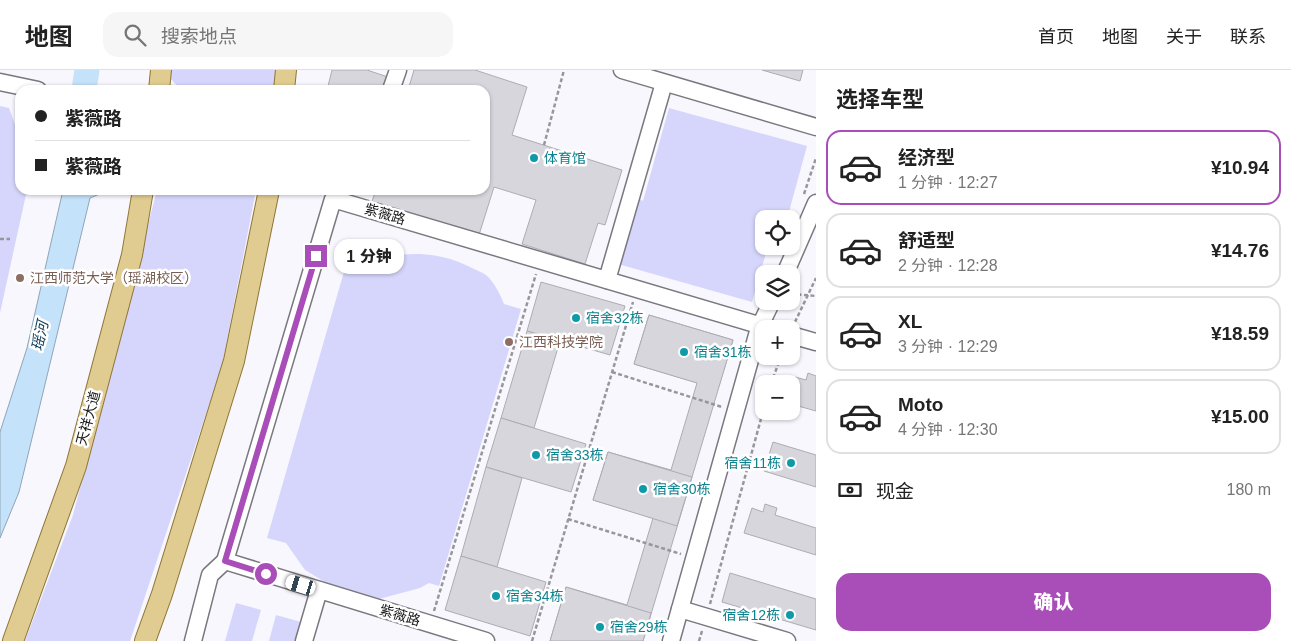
<!DOCTYPE html>
<html lang="zh">
<meta charset="utf-8">
<style>
:root{--surface:#fff;--page:#f6f6f6;--text:#222;--muted:#767676;--line:#e0e0e0;--accent:#a94eb8}
body{margin:0;font-family:Helvetica,"Noto Sans SC",sans-serif;background:var(--page);color:var(--text);height:100vh;display:flex;flex-direction:column;font-size:19px;white-space:nowrap}
*{box-sizing:border-box;margin:0}
p{font-size:16px;color:var(--muted)}
.icon{flex:none;width:28px;height:28px;fill:none;stroke:currentColor;stroke-width:2;stroke-linecap:round;stroke-linejoin:round}
.map{position:relative;flex:1;overflow:hidden}
.sheet{display:flex;flex-direction:column;background:var(--surface);width:475px}
.sheet>*{flex:none}
.top-card{position:absolute;left:15px;top:15px;width:475px;height:110px;border-radius:15px;box-shadow:0 1px 4px #0004;display:grid;align-content:center;height:110px;padding:0 20px;background:var(--surface)}
.controls{position:absolute;left:755px;top:140px;display:grid;gap:10px}
.controls a{display:grid;place-items:center;width:45px;height:45px;border-radius:10px;background:var(--surface);box-shadow:0 1px 4px #0004;font-size:25px}
.end{position:absolute;width:22px;height:22px;margin:-11px;border:6px solid #a94eb8;background:#fff;box-shadow:0 0 0 2px #fff}
.from{border-radius:50%}
.bubble{position:absolute;height:35px;border-radius:15px;background:var(--surface);box-shadow:0 1px 4px #0004;font-size:16px;font-weight:800;line-height:35px;text-align:center}
.car{position:absolute;width:15px;height:30px;margin:-15px -8px;border-radius:6px;box-shadow:0 0 4px 1px #0007;background:linear-gradient(#fff 24%,#345 0 40%,#fff 0 76%,#345 0 86%,#fff 0)}
.top-card b{display:flex;align-items:center;gap:18px;height:48px;font-size:19px}
.top-card b+b{border-top:1px solid var(--line)}
.top-card i{width:12px;height:12px;background:var(--text)}
ul{padding:0;list-style:none}
li{display:flex;align-items:center;gap:15px;height:75px;margin:0 10px 8px;padding:0 10px;border:2px solid var(--line);border-radius:15px}
li div{flex:1}
li b{display:block;font-size:19px}
li em{font-style:normal;font-weight:800}
li.current{border-color:var(--accent)}
li>.icon{width:45px;height:45px;stroke-width:1.5}
h2{padding:0 20px;font-size:22px;line-height:60px}
.pay{display:flex;align-items:center;gap:12px;height:55px;padding:0 20px;font-size:19px}
.pay p{margin-inline-start:auto}
.button{display:flex;gap:10px;margin-top:auto;padding:10px 20px}
.button a{flex:1;height:58px;border-radius:15px;background:var(--accent);color:#fff;font-size:20px;font-weight:800;line-height:58px;text-align:center}
header{display:flex;align-items:center;gap:30px;box-sizing:border-box;height:70px;padding:0 25px;background:var(--surface);border-bottom:1px solid var(--line)}
header strong{font-size:24px}
nav{display:flex;gap:28px;margin-inline-start:auto;font-size:18px}
.search{width:350px;height:45px;background:var(--page);display:flex;align-items:center;gap:12px;box-sizing:border-box;padding:0 18px;border-radius:15px;color:var(--muted);font-size:19px}
main{display:flex;flex:1;min-height:0}
.map>svg:first-child{display:block}
</style>
<header>
<strong>地图</strong>
<div class="search"><svg class="icon" aria-label="search" viewBox="0 0 24 24"><circle cx="10" cy="10" r="6"/><path d="M15 15l6 6"/></svg>搜索地点</div>
<nav><a>首页</a><a>地图</a><a>关于</a><a>联系</a></nav>
</header>
<main>
<div class="map">
<svg width="816" height="571" viewBox="0 0 816 571">
<rect width="100%" height="100%" fill="#f7f7fd"/>
<!-- green -->
<g fill="#d6d6fc">
<polygon points="170,0 278,0 276,20 181,20 169,7"/>
<polygon points="0,36 9,38 20,68 20,120 27,120 0,243"/>
<polygon points="669,38 807,76 787,149 764,149 764,176 768,176 752,232 618,194 636,127 643,131"/>
<polygon points="157,120 256,120 222,296 130,571 25,571 73,445"/>
<path d="M352 174 370 178 367 190C405 182 437 180 472 198 476 200 482 202 486 205 494 212 500 224 504 234L521 239 439 516 429 513 420 518 379 529 343 523 305 500 286 473 267 468Z"/>
<polygon points="236,533 261,540 252,571 225,571"/>
<polygon points="276,545 301,552 295,571 269,571"/>
</g>
<!-- water -->
<polygon fill="#c4e2fa" stroke="#90a5b6" points="63,120 109,120 90,128 19,422 0,468 0,362 27,278"/>
<g fill="none" stroke-linecap="round" stroke-linejoin="round">
<!-- river -->
<polyline stroke="#c4e2fa" stroke-width="25" points="84,20 87,0"/>
</g>
<!-- building -->
<g fill="#d6d6dc" stroke="#acacb2">
<polygon points="332,0 367,0 391,8 387,20 327,20"/>
<polygon points="414,0 475,0 527,17 512,65 622,100 605,155 598,153 585,194 522,174 536,130 494,117 478,168 371,134 376,120 485,120 485,20 408,20"/>
<polygon points="762,0 803,0 800,11"/>
<polygon points="541,212 625,236 610,285 527,261"/>
<polygon points="649,245 733,270 718,319 634,294"/>
<polygon points="649,245 733,270 643,571 550,571 566,517 627,535 653,448 593,430 608,382 671,400 697,313 634,294"/>
<polygon points="527,261 560,271 534,358 501,348"/>
<polygon points="808,303 816,306 816,341 791,334 791,318 795,307 806,310"/>
<polygon points="501,348 586,374 571,422 486,397"/>
<polygon points="773,372 816,385 816,417 764,401"/>
<polygon points="608,382 692,407 677,456 593,430"/>
<polygon points="486,397 522,408 497,497 461,486"/>
<polygon points="765,434 777,438 775,445 816,458 816,485 744,463 752,438 763,442"/>
<polygon points="461,486 546,512 530,566 445,540"/>
<polygon points="730,503 816,529 816,560 722,532"/>
<polygon points="566,517 651,543 643,571 550,571"/>
</g>
<g fill="none" stroke-linecap="round" stroke-linejoin="round">
<defs>
<g id="minor">
<polyline points="622,0 816,57"/>
<polyline points="0,12 38,20"/>
<polyline points="391,20 398,0"/>
<polyline points="785,204 816,133"/>
<polyline points="607,210 664,13"/>
<polyline points="791,265 816,272"/>
<polyline points="680,539 787,571"/>
<polyline points="193,571 210,505 225,491"/>
<polyline points="304,571 319,520"/>
<polyline points="486,571 225,491 333,129 772,259"/>
<polyline points="671,571 759,258 772,231"/>
</g>
<g id="major">
<polyline points="159,20 161,0"/>
<polyline points="284,20 286,0"/>
<polyline points="13,571 76,396 132,185 143,120"/>
<polyline points="145,571 162,524 234,291 269,120"/>
</g>
</defs>
<!-- minor casing -->
<use href="#minor" stroke="#78787e" stroke-width="19"/>
<!-- major casing -->
<use href="#major" stroke="#8d7636" stroke-width="22"/>
<!-- path -->
<g stroke="#97979b" stroke-width="2.5" stroke-dasharray="4 2.5" stroke-linecap="butt">
<polyline points="544,75 564,0"/>
<polyline points="804,124 816,88"/>
<polyline points="0,169 10,169"/>
<polyline points="791,224 816,226"/>
<polyline points="795,252 816,208"/>
<polyline points="612,302 722,337"/>
<polyline points="771,314 781,286"/>
<polyline points="568,449 681,484"/>
<polyline points="710,534 764,338"/>
<polyline points="434,541 536,204"/>
<polyline points="532,571 633,232"/>
<polyline points="699,571 702,561"/>
</g>
<!-- minor -->
<use href="#minor" stroke="#fff" stroke-width="16"/>
<!-- major -->
<use href="#major" stroke="#e0cb90" stroke-width="20"/>
</g>
<g fill="none" stroke-linecap="round" stroke-linejoin="round">
<!-- route -->
<polyline stroke="#a94eb8" stroke-width="6" points="266,504 225,491 316,186"/>
</g>
<!-- markers -->
<g fill="#0f9aa8" stroke="#fff" stroke-width="2">
<circle cx="534" cy="88" r="5"/>
<circle cx="576" cy="248" r="5"/>
<circle cx="684" cy="282" r="5"/>
<circle cx="536" cy="385" r="5"/>
<circle cx="791" cy="393" r="5"/>
<circle cx="643" cy="419" r="5"/>
<circle cx="496" cy="526" r="5"/>
<circle cx="790" cy="545" r="5"/>
<circle cx="600" cy="557" r="5"/>
</g>
<g fill="#8d6e63" stroke="#fff" stroke-width="2">
<circle cx="20" cy="208" r="5"/>
<circle cx="509" cy="272" r="5"/>
</g>
<g text-anchor="middle" stroke-width="5" stroke-linejoin="round" paint-order="stroke">
<!-- culture labels -->
<g font-size="14" fill="#0d838f" stroke="#fff" text-anchor="start">
<text x="544" y="93">体育馆</text>
<text x="586" y="253">宿舍32栋</text>
<text x="694" y="287">宿舍31栋</text>
<text x="546" y="390">宿舍33栋</text>
<text x="781" y="398" text-anchor="end">宿舍11栋</text>
<text x="653" y="424">宿舍30栋</text>
<text x="506" y="531">宿舍34栋</text>
<text x="780" y="550" text-anchor="end">宿舍12栋</text>
<text x="610" y="562">宿舍29栋</text>
</g>
<!-- street labels -->
<g font-size="14" fill="#171719" stroke="#fff">
<text transform="translate(385 144) rotate(16)" y="5">紫薇路</text>
<text transform="translate(88 348) rotate(-75)" y="5">天祥大道</text>
<text transform="translate(400 545) rotate(17)" y="5">紫薇路</text>
</g>
<!-- education labels -->
<g font-size="14" fill="#785e54" stroke="#fff" text-anchor="start">
<text x="30" y="213">江西师范大学（瑶湖校区）</text>
<text x="519" y="277">江西科技学院</text>
</g>
<!-- water labels -->
<g font-size="15" font-style="italic" fill="#0f3c59" stroke="#fff">
<text transform="translate(40 266) rotate(-78)" y="5">瑶河</text>
</g>
</g>
</svg>
<div class="controls">
<a><svg class="icon" aria-label="locate" viewBox="0 0 24 24"><circle cx="12" cy="12" r="6"/><path d="M12 2v4M12 18v4M2 12h4M18 12h4"/></svg></a>
<a><svg class="icon" aria-label="layers" viewBox="0 0 24 24"><path d="M12 4l9 5-9 5-9-5zM3 14l9 5 9-5"/></svg></a>
<a>+</a>
<a>−</a>
</div>
<i class="end from" style="left:266px;top:504px"></i>
<i class="end" style="left:316px;top:186px"></i>
<div class="bubble" style="left:334px;top:169px;width:70px">1 分钟</div>
<i class="car" style="left:301px;top:515px;rotate:287deg"></i>
<div class="top-card">
<b><i class="from"></i>紫薇路</b>
<b><i></i>紫薇路</b>
</div>
</div>
<section class="sheet">
<h2>选择车型</h2>
<ul>
<li class="current"><svg class="icon" aria-label="car" viewBox="0 0 24 24"><path d="M5 17H2v-5l4-1 3-4h7l3 4 3 1v5h-3M9 17h6M6 11h13"/><circle cx="7" cy="17" r="2"/><circle cx="17" cy="17" r="2"/></svg><div><b>经济型</b><p>1 分钟 · 12:27</p></div><em>¥10.94</em></li>
<li><svg class="icon" aria-label="car" viewBox="0 0 24 24"><path d="M5 17H2v-5l4-1 3-4h7l3 4 3 1v5h-3M9 17h6M6 11h13"/><circle cx="7" cy="17" r="2"/><circle cx="17" cy="17" r="2"/></svg><div><b>舒适型</b><p>2 分钟 · 12:28</p></div><em>¥14.76</em></li>
<li><svg class="icon" aria-label="car" viewBox="0 0 24 24"><path d="M5 17H2v-5l4-1 3-4h7l3 4 3 1v5h-3M9 17h6M6 11h13"/><circle cx="7" cy="17" r="2"/><circle cx="17" cy="17" r="2"/></svg><div><b>XL</b><p>3 分钟 · 12:29</p></div><em>¥18.59</em></li>
<li><svg class="icon" aria-label="car" viewBox="0 0 24 24"><path d="M5 17H2v-5l4-1 3-4h7l3 4 3 1v5h-3M9 17h6M6 11h13"/><circle cx="7" cy="17" r="2"/><circle cx="17" cy="17" r="2"/></svg><div><b>Moto</b><p>4 分钟 · 12:30</p></div><em>¥15.00</em></li>
</ul>
<div class="pay"><svg class="icon" aria-label="cash" viewBox="0 0 24 24"><path d="M3 7h18v10H3z"/><circle cx="12" cy="12" r="2"/></svg>现金<p>180 m</p></div>
<div class="button"><a>确认</a></div>
</section>
</main>
